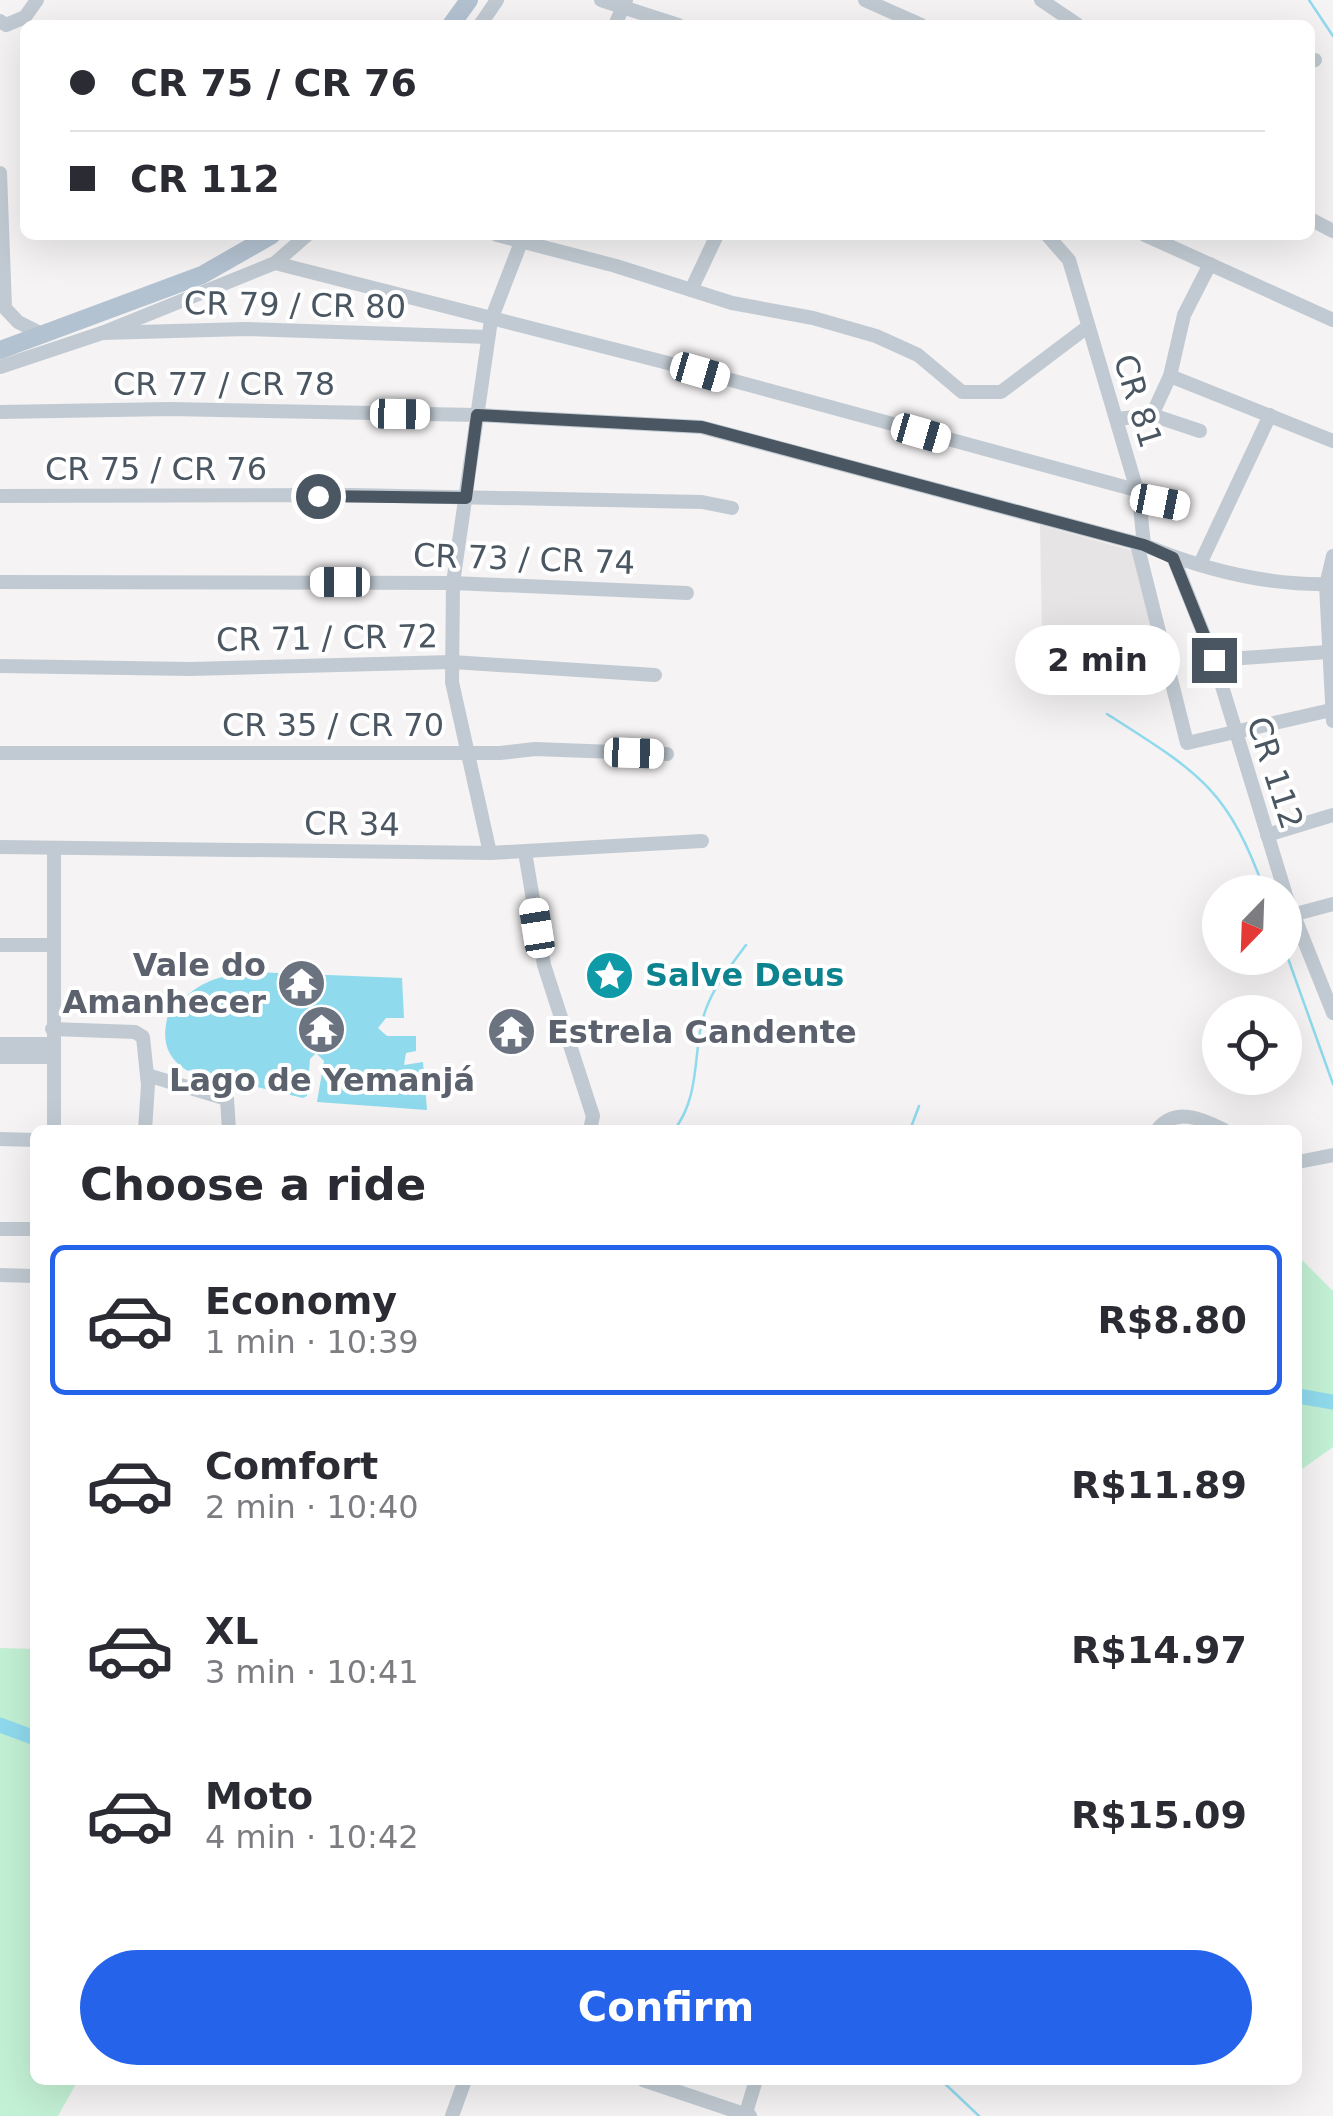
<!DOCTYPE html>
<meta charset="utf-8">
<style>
:root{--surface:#fff;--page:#f2f2f3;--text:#2b2b33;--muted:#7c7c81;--line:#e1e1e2;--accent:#2563eb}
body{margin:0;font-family:"DejaVu Sans",sans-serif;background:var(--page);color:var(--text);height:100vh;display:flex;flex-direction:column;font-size:38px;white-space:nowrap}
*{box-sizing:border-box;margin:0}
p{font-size:32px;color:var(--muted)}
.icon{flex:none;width:55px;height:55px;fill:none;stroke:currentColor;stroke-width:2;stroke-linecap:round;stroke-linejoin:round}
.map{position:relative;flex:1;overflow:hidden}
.side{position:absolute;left:30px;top:1125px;width:1272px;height:960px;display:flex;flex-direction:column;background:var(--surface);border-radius:15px;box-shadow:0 10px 40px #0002}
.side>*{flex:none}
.top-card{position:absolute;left:20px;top:20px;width:1295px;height:220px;border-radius:15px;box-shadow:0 10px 40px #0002;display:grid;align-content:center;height:220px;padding:0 50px;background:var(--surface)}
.needle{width:65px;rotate:203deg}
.tools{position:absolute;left:1202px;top:875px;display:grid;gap:20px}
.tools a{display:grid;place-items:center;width:100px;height:100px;border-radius:50%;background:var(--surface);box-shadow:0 10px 40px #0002;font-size:50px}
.end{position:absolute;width:45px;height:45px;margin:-22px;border:12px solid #4a5661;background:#fff;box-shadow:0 0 0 5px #fff}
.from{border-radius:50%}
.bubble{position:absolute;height:70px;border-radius:35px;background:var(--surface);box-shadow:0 10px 40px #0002;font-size:32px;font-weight:800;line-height:70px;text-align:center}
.car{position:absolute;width:30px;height:60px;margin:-30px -15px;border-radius:12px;box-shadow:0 0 8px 2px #0007;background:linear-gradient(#fff 24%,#345 0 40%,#fff 0 76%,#345 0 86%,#fff 0)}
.top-card b{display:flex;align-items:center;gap:35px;height:95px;font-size:38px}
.top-card b+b{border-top:2px solid var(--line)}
.top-card i{width:25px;height:25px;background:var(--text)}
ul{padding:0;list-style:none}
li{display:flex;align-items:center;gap:30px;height:150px;margin:0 20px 15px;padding:0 30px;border:5px solid transparent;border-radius:15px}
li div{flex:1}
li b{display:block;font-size:38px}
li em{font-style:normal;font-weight:800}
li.active{border-color:var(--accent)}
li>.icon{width:90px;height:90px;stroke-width:1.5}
h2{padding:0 50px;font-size:45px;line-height:120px}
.primary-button{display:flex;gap:20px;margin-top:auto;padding:20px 50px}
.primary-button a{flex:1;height:115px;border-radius:60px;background:var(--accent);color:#fff;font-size:40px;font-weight:800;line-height:115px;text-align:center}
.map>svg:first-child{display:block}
</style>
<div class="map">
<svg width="1333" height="2116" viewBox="0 0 1333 2116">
<rect width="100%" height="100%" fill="#f5f3f3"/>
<!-- education -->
<polygon fill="#e6e4e5" points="1040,525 1134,551 1157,642 1130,653 1042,639"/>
<!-- green -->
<g fill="#c3f1d5">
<polygon points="1298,1256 1333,1291 1333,1447 1298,1472"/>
<polygon points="0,1648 35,1649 35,2080 78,2080 58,2116 0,2116"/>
</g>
<!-- water -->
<path fill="#90daee" d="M251 972 402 978 404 1018H386L378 1028 387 1036H416V1051L406 1053 404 1065 423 1062 427 1110 317 1102 324 1061 316 1053 310 1059 307 1096 303 1098 186 1070C163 1055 162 1036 169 1011L173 1012C193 983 216 976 251 972Z"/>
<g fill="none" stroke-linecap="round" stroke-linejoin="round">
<!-- stream -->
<g stroke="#90daee" stroke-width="2.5">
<polyline points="1309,0 1333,36"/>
<path d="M1107 714C1198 772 1228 788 1265 892"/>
<polyline points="1285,950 1333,1084"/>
<path d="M674 1130C698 1100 694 1061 701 1026 708 993 727 971 746 945"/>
<polyline points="910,1130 919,1106"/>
<polyline points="941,2080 979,2116"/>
</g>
<!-- river -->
<g stroke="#90daee" stroke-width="15">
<polyline points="1298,1396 1333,1402"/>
<polyline points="0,1725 35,1738"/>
</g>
<!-- minor -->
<g stroke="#c1cad2" stroke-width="14">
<polyline points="601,0 678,25"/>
<polyline points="865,0 921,25"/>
<polyline points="1041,0 1078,25"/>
<polyline points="0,21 6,25 25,17 37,0"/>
<polyline points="480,25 497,0"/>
<polyline points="615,25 626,0"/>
<polyline points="1310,62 1315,60"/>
<polyline points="0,173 5,308 18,322 42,334"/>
<polyline points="1310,219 1333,231"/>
<polyline points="497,235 616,266 732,303 813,318 876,336 918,355 962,392 1001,392 1086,328"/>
<polyline points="1047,235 1069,260 1139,497 1144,545"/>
<polyline points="1145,235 1333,320"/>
<polyline points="275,263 664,362 1136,490"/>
<polyline points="691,290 717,235"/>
<polyline points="102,333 246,329 488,337"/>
<polyline points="0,367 102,333 275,263 307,235"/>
<polyline points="1170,376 1333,441"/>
<path d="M0 412 170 409 477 415 701 427 1144 545C1202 569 1269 586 1333 584"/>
<polyline points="1152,415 1170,376 1184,315 1210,264"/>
<polyline points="1117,419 1152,415 1200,431"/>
<polyline points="0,496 352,495 702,502 732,508"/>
<polyline points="1139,497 1182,506"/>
<polyline points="1137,544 1187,743 1331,710"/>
<polyline points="1333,556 1326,585 1333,721"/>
<polyline points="1173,557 1214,660 1285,892"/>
<polyline points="1200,564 1270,415"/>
<polyline points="0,582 453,583 687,593"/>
<polyline points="1214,660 1328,652"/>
<polyline points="0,666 190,669 452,662 655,675"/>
<polyline points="0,753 500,753 535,749 667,754"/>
<polyline points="1267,835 1333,815"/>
<polyline points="0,847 490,853 702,841"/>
<polyline points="525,852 544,965 593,1116 590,1130"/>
<polyline points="490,853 452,682 453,583 491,320 523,237"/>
<polyline points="1285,893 1333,1013"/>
<polyline points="1292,915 1333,904"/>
<polyline points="0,945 54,945"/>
<polyline points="52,1029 135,1032 143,1037 148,1085 145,1130"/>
<polyline points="0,1044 52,1044"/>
<polyline points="0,1057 52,1057"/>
<polyline points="147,1075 227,1099 229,1130"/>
<polyline points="54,1130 54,849"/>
<path d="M1157 1130C1175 1107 1201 1118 1224 1130"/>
<polyline points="0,1139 35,1140"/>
<polyline points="1298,1162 1333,1155"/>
<polyline points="0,1229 35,1229"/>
<polyline points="0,1275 35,1276"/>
<polyline points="643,2080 750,2116"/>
<polyline points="452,2116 465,2080"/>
<polyline points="745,2116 756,2080"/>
</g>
<!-- major -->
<g stroke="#b3c2d1" stroke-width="18">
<polyline points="451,25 469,0"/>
<polyline points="0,350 202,275 272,235"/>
</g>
</g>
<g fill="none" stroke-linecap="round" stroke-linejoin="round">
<!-- route -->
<polyline stroke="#4a5661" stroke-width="12" points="318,496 466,498 477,415 702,427 1144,545 1173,558 1214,660"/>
</g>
<!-- icons -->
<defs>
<symbol id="sight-disc" viewBox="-11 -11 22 22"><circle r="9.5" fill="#0f9aa8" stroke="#fff"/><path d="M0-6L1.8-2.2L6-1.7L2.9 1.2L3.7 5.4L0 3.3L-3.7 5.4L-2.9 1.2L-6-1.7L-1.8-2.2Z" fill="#fff"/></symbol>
<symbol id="temple-disc" viewBox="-11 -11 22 22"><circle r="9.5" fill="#6b7280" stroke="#fff"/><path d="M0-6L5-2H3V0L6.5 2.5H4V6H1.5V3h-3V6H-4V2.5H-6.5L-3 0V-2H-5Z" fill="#fff"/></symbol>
</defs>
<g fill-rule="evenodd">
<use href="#sight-disc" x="582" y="948" width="55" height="55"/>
<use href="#temple-disc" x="274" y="956" width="55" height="55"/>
<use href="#temple-disc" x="294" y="1002" width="55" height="55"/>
<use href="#temple-disc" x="484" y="1004" width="55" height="55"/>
</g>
<g text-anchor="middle" stroke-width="8" stroke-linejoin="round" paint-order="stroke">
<!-- street labels -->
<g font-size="32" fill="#4a5661" stroke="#fff">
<text transform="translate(295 305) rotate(1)" y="11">CR 79 / CR 80</text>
<text x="224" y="395">CR 77 / CR 78</text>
<text transform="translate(1138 401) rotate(73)" y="11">CR 81</text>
<text x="156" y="480">CR 75 / CR 76</text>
<text transform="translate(524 559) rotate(2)" y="11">CR 73 / CR 74</text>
<text transform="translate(327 638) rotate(-1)" y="11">CR 71 / CR 72</text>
<text x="333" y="736">CR 35 / CR 70</text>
<text transform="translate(1275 773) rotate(72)" y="11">CR 112</text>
<text transform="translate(352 824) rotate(1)" y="11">CR 34</text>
</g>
<!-- worship labels -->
<g font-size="32" font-weight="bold" fill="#5b616d" stroke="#fff" text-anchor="end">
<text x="266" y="976">Vale do<tspan x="266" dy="37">Amanhecer</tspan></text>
<text x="547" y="1043" text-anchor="start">Estrela Candente</text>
<text x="322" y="1091" text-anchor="middle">Lago de Yemanjá</text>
</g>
<!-- culture labels -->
<g font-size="32" font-weight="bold" fill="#0d838f" stroke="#fff" text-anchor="start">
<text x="645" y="986">Salve Deus</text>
</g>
</g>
</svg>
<div class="tools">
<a><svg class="needle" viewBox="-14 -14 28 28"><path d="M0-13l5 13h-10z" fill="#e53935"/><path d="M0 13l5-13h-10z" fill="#7c7c81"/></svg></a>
<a><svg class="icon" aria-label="locate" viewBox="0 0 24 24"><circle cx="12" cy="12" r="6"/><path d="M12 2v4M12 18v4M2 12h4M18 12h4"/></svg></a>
</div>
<i class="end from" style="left:318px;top:496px"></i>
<i class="end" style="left:1214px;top:660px"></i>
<div class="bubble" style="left:1015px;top:625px;width:165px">2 min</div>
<i class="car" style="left:700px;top:372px;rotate:106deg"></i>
<i class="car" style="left:400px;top:414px;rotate:91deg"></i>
<i class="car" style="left:921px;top:433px;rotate:106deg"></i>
<i class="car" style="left:1160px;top:502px;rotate:101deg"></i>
<i class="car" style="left:340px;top:582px;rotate:270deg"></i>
<i class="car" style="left:634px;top:753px;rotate:92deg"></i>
<i class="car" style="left:537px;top:928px;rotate:351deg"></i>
<div class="top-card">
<b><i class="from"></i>CR 75 / CR 76</b>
<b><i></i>CR 112</b>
</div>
<section class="side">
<h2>Choose a ride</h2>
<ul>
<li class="active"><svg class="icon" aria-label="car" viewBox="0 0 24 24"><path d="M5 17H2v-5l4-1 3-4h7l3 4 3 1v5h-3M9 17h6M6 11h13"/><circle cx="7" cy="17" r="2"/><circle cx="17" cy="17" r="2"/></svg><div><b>Economy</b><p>1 min · 10:39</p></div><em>R$8.80</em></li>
<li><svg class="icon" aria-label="car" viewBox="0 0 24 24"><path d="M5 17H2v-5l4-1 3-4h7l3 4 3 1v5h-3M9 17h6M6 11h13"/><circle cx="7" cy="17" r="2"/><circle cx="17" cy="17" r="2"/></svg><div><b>Comfort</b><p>2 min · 10:40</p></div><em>R$11.89</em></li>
<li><svg class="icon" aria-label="car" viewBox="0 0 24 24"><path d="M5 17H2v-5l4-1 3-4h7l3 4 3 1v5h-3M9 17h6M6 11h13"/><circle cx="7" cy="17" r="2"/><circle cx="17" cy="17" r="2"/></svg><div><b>XL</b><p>3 min · 10:41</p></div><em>R$14.97</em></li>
<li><svg class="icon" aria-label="car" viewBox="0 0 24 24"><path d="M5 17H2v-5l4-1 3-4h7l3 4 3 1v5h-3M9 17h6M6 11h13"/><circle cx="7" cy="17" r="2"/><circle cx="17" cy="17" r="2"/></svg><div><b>Moto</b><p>4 min · 10:42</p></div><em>R$15.09</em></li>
</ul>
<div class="primary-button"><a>Confirm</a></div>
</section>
</div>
